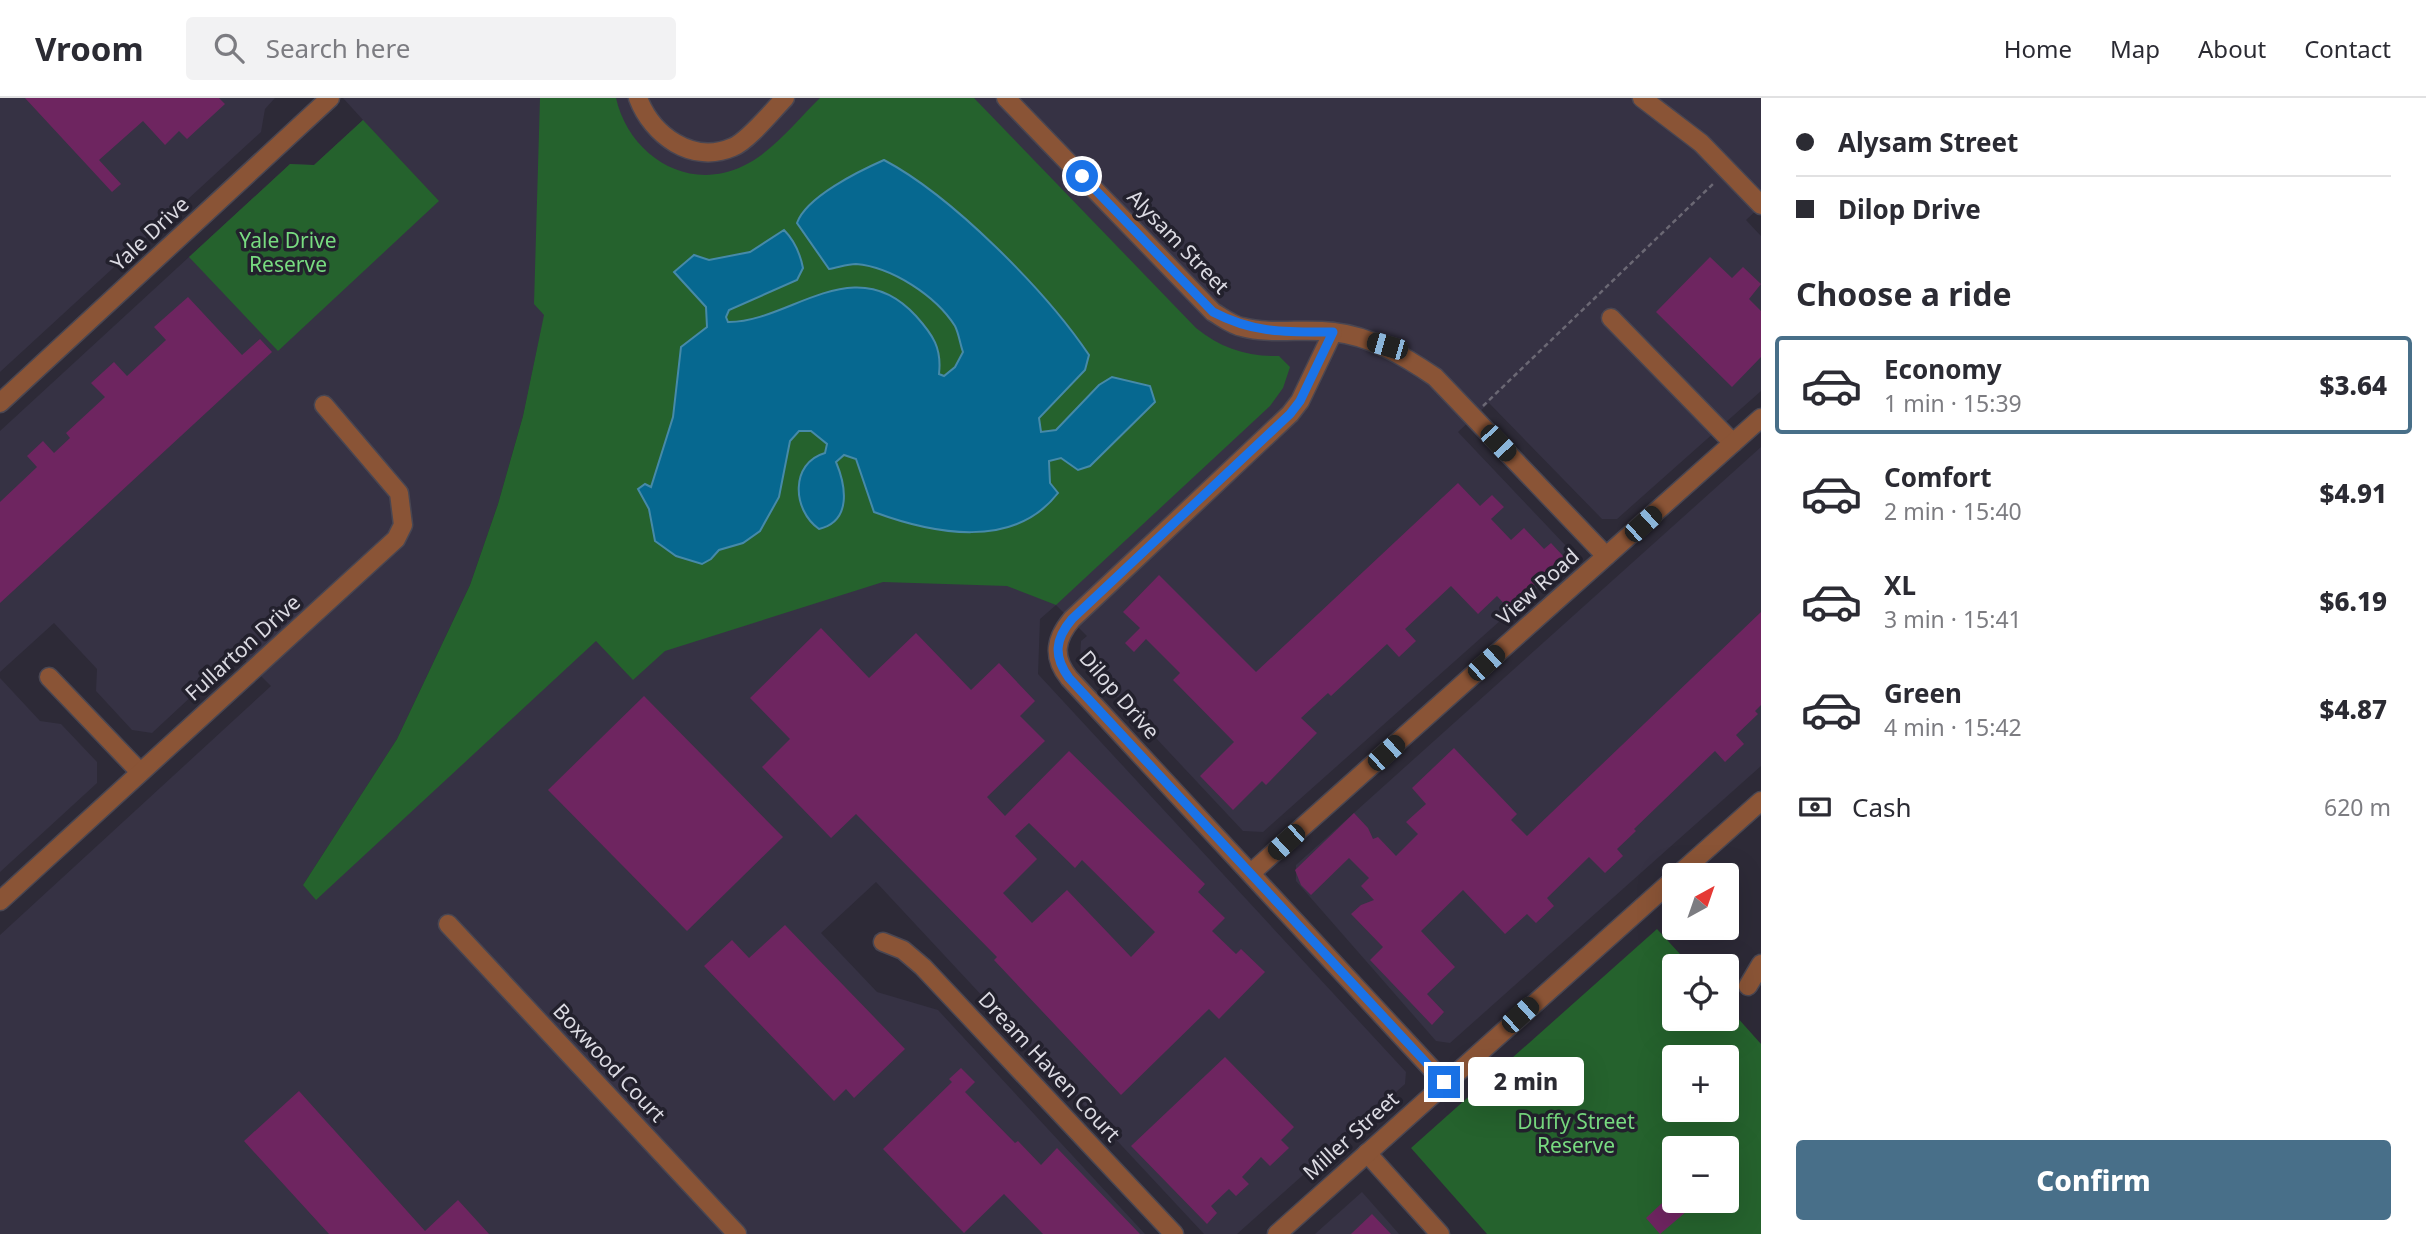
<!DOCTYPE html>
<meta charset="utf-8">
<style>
:root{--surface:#fff;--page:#f2f2f3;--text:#2b2b33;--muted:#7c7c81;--line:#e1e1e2;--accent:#486f89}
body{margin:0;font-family:"Noto Sans",sans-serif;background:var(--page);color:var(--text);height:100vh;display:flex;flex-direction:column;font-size:26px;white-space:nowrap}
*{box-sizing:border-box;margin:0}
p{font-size:23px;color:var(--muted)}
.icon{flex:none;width:38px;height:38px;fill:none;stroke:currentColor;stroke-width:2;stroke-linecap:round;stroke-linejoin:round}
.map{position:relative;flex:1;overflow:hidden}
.sheet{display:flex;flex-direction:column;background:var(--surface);width:665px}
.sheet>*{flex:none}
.hud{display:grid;align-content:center;height:154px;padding:0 35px;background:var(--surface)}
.needle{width:46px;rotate:40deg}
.tools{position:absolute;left:1662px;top:765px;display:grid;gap:14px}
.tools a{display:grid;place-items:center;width:77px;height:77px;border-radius:7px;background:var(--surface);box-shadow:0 7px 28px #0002;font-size:35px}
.end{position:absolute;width:32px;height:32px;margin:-16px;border:9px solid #1a73e8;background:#fff;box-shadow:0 0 0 4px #fff}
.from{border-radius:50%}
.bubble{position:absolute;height:49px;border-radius:7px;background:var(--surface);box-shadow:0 7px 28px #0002;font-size:23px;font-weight:800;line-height:49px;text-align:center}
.car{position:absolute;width:21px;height:42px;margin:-21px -10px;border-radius:9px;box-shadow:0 0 5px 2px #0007;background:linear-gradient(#222 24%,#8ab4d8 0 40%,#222 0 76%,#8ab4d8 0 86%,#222 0)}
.hud b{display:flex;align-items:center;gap:24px;height:66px;font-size:26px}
.hud b+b{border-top:2px solid var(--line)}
.hud i{width:18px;height:18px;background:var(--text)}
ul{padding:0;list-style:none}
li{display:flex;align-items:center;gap:21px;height:98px;margin:0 14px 10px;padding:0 21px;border:4px solid transparent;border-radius:7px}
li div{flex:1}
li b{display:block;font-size:26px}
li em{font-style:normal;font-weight:800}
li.selected{border-color:var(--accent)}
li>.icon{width:63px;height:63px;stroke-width:1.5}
h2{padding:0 35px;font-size:32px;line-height:84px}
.pay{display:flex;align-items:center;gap:18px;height:77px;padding:0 35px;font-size:26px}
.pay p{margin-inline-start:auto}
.cta{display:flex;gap:14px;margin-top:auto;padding:14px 35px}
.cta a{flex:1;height:80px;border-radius:7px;background:var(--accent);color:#fff;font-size:28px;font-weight:800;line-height:80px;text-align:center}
header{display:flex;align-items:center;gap:42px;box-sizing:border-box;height:98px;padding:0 35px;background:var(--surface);border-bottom:2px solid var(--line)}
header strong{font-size:33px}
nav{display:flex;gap:38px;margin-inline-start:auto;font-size:24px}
.search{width:490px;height:63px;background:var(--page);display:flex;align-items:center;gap:18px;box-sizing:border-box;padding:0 24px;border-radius:7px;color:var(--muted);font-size:26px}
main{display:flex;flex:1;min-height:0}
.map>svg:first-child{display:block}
</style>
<header>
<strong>Vroom</strong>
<div class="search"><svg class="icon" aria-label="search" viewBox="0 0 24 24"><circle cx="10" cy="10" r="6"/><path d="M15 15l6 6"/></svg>Search here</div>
<nav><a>Home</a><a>Map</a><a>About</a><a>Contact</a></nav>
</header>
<main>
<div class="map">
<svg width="1761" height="1136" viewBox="0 0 1761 1136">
<rect width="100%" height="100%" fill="#2d2a37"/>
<!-- built -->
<g fill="#363244" fill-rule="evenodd">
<polygon points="0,0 275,0 265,11 261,34 0,274"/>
<path d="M343 0H1761V108L1746 122 1761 138V293L1617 421H1602L1489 305 1458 334 1567 449 1566 464 1263 734 1243 733 1080 559 1081 543 1087 538 1056 507 1040 521 1038 576 1406 974 1405 986 1237 1136H1204L876 784 821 835 877 894 938 912 1145 1136H0V837L271 588 238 555 152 635 132 632 96 593 97 571 54 525 0 574V333L290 66 314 67 363 22ZM544 218 449 678 303 787 397 641 470 487 498 406 523 318Z"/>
<polygon points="1761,349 1761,668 1450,945 1436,943 1296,783 1296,767"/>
<polygon points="0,580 40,623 61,626 97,664 97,685 0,774"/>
<polygon points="1362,1094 1399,1136 1315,1136"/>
</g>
<!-- green -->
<g fill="#25622d" fill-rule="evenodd">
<path d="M540 0H616C629 57 687 95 743 68 773 54 797 22 820 0H974L1196 230C1221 250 1247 259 1279 258L1290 269 1283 290 1270 308 1056 507 1007 488 883 484 665 553 633 582 596 543 316 802 303 787 397 641 470 487 498 406 523 318 544 217 534 206Z"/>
<polygon points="363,22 439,103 278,253 189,159 290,66 314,67"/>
<path d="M1657 831 1691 868H1675V920H1727V908L1761 946V1136H1487L1411 1050ZM1675 959H1727V1012H1675ZM1675 1050H1727V1102H1675Z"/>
</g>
<!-- water -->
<path fill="#066890" stroke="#468aa9" stroke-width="2" d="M884 62C952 98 1046 193 1089 257L1085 272 1039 320 1041 334 1056 332 1099 287 1112 279 1150 288 1155 304 1090 368 1078 372 1061 360 1049 363 1050 385 1058 395C1014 452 933 436 874 414L856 361 844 357 836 364C846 388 852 423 819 431 792 412 790 365 825 355L827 346 811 333H799L790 343 779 399 760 433 743 445 719 452 711 461 702 466 676 458 655 443 649 411 638 391 645 386 651 389 673 319 681 249 707 229 706 209 674 174 694 157 709 162 750 154 784 132C795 143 800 155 803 170L797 182 729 212 726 219 728 224C789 225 854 150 916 218 933 237 942 250 939 276L944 278 955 269 963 254C960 246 959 236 955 228 936 198 892 169 856 166 847 166 837 170 829 171L797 125C806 99 859 73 884 62Z"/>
<!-- building -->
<g fill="#6e2560" fill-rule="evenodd">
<polygon points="25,0 219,0 225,6 187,41 179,33 165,47 143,23 99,62 121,86 112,94"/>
<polygon points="1710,159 1732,180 1743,169 1761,186 1749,201 1761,213 1761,259 1732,289 1656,214"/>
<polygon points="188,199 242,257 260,241 272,254 0,505 0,404 37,369 27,358 43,343 54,355 70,340 66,335 105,299 91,285 114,264 127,278 166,242 154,229"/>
<polygon points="1458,385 1480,408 1492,397 1504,409 1491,421 1511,442 1524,430 1544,451 1551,445 1564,459 1509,511 1497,498 1478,516 1451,488 1405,531 1416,543 1399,559 1387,546 1331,598 1328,595 1301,620 1317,635 1266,687 1262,683 1233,712 1200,678 1234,644 1173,582 1180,575 1146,541 1134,554 1125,545 1140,530 1123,514 1159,477 1256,574"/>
<polygon points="1761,514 1761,607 1755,613 1758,616 1736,637 1744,646 1725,664 1715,653 1634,731 1636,733 1617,751 1623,758 1605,775 1589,759 1547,800 1554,808 1536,825 1527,816 1505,836 1463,792 1421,833 1455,869 1427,896 1444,914 1432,927 1370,862 1383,849 1351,816 1361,807 1374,802 1361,788 1369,780 1349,760 1311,797 1301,787 1295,772 1354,715 1368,730 1373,741 1378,739 1396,758 1418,736 1406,724 1426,706 1412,690 1454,650 1517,716 1511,722 1527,738"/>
<path d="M821 530 869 580 916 535 971 592 999 565 1035 603 1020 618 1045 643 987 699 1005 718 1069 653 1205 786 1198 794 1225 820 1212 833 1236 856 1241 851 1265 874 1219 921 1209 911 1121 997 994 862 997 859 856 716 831 740 762 669 790 641 750 600ZM1029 725 1075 770 1082 762 1155 834 1131 859 1067 792 1032 825 1003 795 1037 761 1015 738Z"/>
<polygon points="644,598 783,739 687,833 548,692"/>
<polygon points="785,827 905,951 854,1000 846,991 834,1003 704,868 732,842 749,860"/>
<polygon points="1225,959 1294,1029 1281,1042 1289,1050 1270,1068 1261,1059 1242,1079 1249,1086 1236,1098 1229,1091 1211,1108 1217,1115 1207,1126 1131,1048"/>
<polygon points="961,970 975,984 965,994 1015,1045 1018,1043 1041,1067 1057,1050 1140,1136 1043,1136 1004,1096 964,1135 883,1051 952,984 949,981"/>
<polygon points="299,993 425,1133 458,1102 489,1136 329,1136 244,1043"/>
<polygon points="1675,1093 1675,1102 1700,1102 1660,1136 1646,1120"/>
<polygon points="1372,1116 1391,1136 1351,1136"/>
</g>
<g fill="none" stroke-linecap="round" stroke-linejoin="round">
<defs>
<g id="minor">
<path d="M638 0C652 37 692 67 733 49 748 43 773 12 785 0"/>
<path d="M1006 0 1213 214C1222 219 1232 227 1242 229 1272 237 1303 230 1333 234 1371 238 1404 258 1435 279L1606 458"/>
<polyline points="1642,0 1701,45 1761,107"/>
<polyline points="1611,220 1733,345"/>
<path d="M1333 234 1300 303 1290 316 1072 521C1055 541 1052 559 1069 580L1444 984"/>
<polyline points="0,305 330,0"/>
<polyline points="49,579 140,674"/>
<polyline points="1251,775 1761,320"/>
<polyline points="1678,777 1761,703"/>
<polyline points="0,803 396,441 403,427 399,395 324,307"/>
<polyline points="448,826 737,1136"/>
<polyline points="883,844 903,852 923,869 1174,1136"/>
<polyline points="1748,888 1761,866"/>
<polyline points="1367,1055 1440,1136"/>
<polyline points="1277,1136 1675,780"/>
</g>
</defs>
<!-- minor casing -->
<use href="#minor" stroke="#494652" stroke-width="21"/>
<!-- path -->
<polyline stroke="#6b6874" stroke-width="2.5" stroke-dasharray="5 3.5" stroke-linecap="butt" points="1483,308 1715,84"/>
<!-- minor -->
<use href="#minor" stroke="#8a5436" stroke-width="18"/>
</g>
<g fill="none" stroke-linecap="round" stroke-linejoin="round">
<!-- route -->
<path stroke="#1a73e8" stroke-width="9" d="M1082 78 1213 214C1255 236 1287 234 1333 234L1300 303 1290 316 1072 521C1055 541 1053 558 1069 580L1444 984"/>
</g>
<g text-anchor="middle" stroke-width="7" stroke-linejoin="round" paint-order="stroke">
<!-- street labels -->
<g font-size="21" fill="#dbdae2" stroke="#23212d">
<text transform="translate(150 136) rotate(-43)" y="7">Yale Drive</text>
<text transform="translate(1178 144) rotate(46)" y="7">Alysam Street</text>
<text transform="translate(1538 489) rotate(-42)" y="7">View Road</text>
<text transform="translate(243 550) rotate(-42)" y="7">Fullarton Drive</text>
<text transform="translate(1119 597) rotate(49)" y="7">Dilop Drive</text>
<text transform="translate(609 965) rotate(47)" y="7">Boxwood Court</text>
<text transform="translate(1049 969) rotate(47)" y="7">Dream Haven Court</text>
<text transform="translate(1351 1038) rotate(-42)" y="7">Miller Street</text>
</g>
<!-- park labels -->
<g font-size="21" fill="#78db80" stroke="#23212d">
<text x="288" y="150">Yale Drive<tspan x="288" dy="24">Reserve</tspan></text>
<text x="1576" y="1031">Duffy Street<tspan x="1576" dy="24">Reserve</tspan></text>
</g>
</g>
</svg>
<div class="tools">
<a><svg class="needle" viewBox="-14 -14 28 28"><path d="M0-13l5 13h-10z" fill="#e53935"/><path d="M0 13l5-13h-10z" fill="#7c7c81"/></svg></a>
<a><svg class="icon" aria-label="locate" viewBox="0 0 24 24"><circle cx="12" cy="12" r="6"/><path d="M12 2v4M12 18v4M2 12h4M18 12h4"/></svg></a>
<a>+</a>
<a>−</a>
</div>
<i class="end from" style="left:1082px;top:78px"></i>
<i class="end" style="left:1444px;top:984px"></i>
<div class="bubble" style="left:1468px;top:959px;width:116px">2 min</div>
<i class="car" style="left:1387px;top:248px;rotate:286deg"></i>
<i class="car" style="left:1498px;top:345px;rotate:137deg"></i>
<i class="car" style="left:1643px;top:426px;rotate:48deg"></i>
<i class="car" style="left:1486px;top:565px;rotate:48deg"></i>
<i class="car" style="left:1386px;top:655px;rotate:48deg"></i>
<i class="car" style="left:1286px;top:744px;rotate:228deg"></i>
<i class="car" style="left:1520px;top:917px;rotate:48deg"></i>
</div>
<section class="sheet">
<div class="hud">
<b><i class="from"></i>Alysam Street</b>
<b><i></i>Dilop Drive</b>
</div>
<h2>Choose a ride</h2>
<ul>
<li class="selected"><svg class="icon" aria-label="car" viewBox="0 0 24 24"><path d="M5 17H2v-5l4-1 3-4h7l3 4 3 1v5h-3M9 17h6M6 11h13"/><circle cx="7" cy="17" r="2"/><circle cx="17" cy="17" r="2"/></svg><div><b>Economy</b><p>1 min · 15:39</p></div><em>$3.64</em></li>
<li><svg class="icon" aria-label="car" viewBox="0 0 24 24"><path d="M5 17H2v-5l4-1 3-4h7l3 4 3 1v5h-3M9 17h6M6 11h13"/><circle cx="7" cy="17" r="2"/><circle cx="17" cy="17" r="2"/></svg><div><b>Comfort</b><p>2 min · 15:40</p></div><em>$4.91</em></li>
<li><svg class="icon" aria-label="car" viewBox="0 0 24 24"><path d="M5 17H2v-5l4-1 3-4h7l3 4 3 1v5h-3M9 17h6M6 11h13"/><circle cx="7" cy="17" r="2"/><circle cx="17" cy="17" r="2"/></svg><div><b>XL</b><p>3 min · 15:41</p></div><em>$6.19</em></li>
<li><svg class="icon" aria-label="car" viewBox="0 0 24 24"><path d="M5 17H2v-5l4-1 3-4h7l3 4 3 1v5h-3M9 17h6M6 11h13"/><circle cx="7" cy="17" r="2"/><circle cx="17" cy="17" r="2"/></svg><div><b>Green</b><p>4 min · 15:42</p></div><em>$4.87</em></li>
</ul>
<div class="pay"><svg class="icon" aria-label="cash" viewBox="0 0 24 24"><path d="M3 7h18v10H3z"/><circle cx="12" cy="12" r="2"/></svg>Cash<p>620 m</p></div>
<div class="cta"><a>Confirm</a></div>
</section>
</main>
